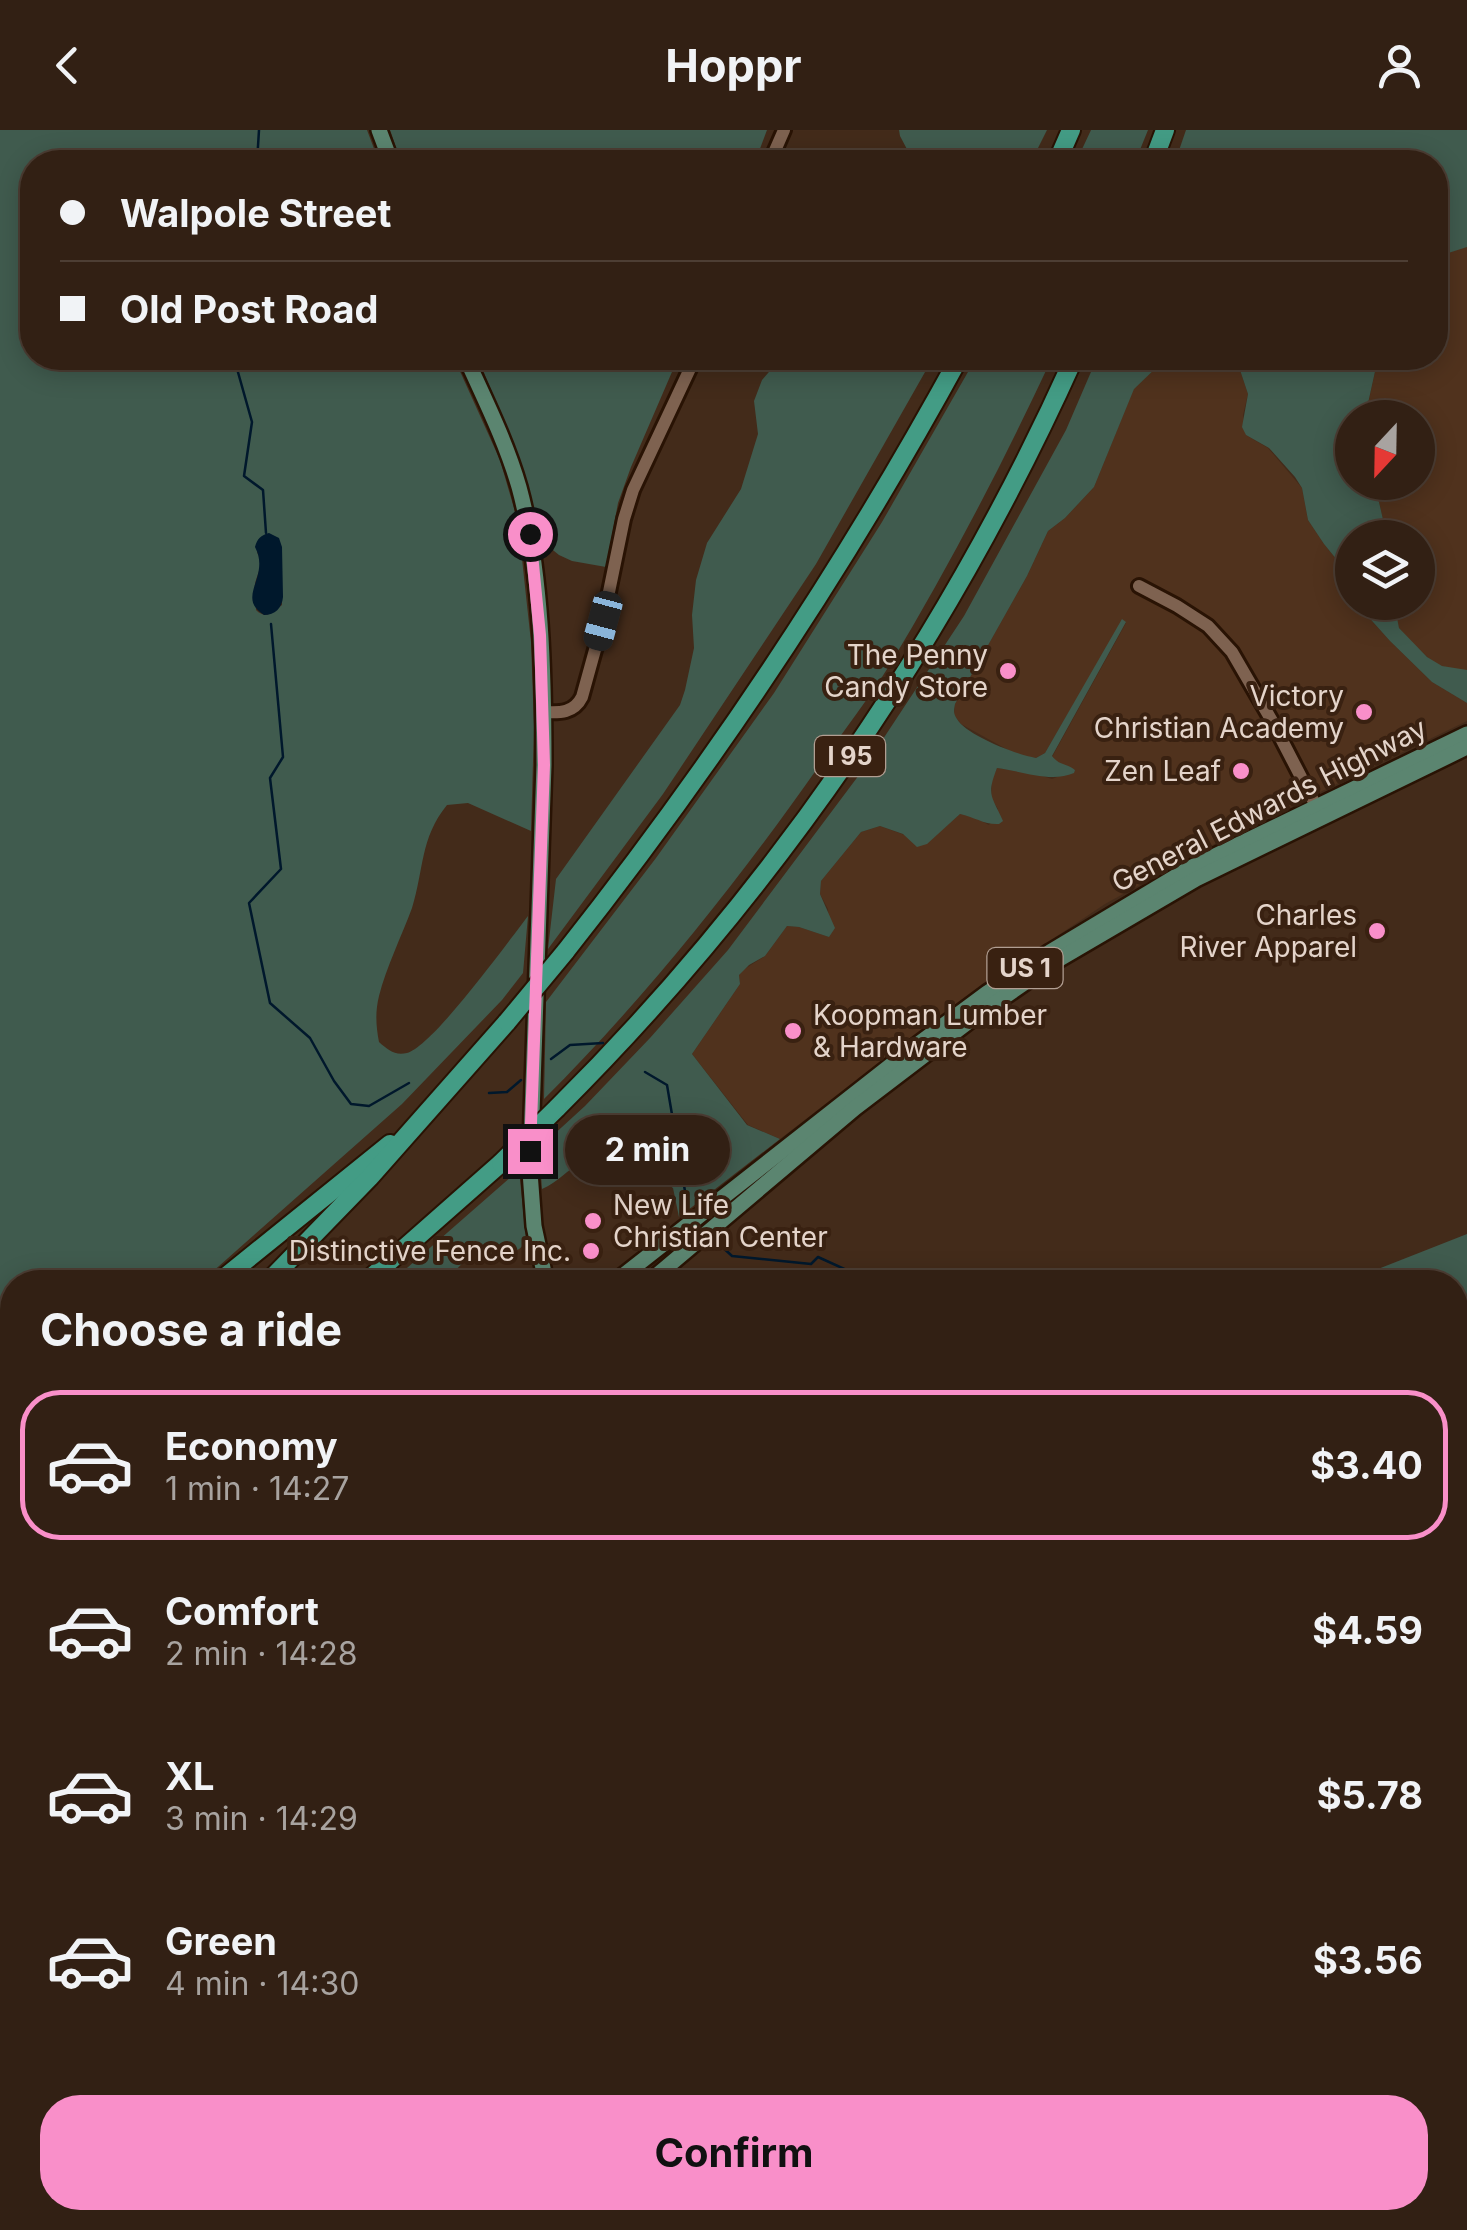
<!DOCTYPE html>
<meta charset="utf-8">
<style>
:root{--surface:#322014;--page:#3d2d22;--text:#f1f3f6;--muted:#a8a3a0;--line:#4d3e34;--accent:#f98fc9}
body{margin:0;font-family:Inter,sans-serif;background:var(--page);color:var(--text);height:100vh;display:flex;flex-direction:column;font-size:38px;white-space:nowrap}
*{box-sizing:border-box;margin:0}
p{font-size:32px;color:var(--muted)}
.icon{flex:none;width:55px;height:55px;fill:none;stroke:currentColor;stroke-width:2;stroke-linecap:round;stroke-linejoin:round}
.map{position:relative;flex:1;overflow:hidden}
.drawer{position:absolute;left:0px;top:1140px;width:1468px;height:960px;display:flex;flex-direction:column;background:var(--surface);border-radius:40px 40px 0 0;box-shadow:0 5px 25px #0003,0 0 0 2px var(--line)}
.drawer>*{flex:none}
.guide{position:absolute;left:20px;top:20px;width:1428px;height:220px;border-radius:40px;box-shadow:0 5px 25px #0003,0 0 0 2px var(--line);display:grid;align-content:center;height:220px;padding:0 40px;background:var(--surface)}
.needle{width:65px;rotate:202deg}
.buttons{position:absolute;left:1335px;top:270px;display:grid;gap:20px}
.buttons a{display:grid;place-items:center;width:100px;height:100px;border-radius:50%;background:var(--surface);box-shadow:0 5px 25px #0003,0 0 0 2px var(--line);font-size:50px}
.end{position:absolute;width:45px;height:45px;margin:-22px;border:12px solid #f98fc9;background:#111;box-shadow:0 0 0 5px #111}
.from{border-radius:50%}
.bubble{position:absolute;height:70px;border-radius:35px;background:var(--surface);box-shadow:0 5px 25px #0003,0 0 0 2px var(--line);font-size:32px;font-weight:700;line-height:70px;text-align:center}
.car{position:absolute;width:30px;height:60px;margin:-30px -15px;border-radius:12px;box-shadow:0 0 8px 2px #0007;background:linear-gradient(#222 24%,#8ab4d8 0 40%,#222 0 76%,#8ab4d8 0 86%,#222 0)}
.guide b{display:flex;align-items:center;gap:35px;height:95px;font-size:38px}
.guide b+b{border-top:2px solid var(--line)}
.guide i{width:25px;height:25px;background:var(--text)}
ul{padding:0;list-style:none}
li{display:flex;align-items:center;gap:30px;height:150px;margin:0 20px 15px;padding:0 20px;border:5px solid transparent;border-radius:40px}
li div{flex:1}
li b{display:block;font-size:38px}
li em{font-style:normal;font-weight:700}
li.active{border-color:var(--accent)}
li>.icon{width:90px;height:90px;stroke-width:1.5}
h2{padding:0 40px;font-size:45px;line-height:120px}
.primary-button{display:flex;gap:20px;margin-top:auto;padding:20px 40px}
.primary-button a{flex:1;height:115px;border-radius:40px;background:var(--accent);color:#111;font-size:40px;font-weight:700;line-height:115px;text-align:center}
header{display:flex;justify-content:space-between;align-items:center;height:130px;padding:0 40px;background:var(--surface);font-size:45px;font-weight:700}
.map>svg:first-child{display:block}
</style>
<header><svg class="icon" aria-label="back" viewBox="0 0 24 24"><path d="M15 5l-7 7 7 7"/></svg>Hoppr<svg class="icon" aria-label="person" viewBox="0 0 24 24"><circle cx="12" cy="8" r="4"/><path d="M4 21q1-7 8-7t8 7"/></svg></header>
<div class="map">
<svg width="1467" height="2100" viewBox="0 0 1467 2100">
<rect width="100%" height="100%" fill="#432b1a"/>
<!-- built -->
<g fill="#50321d">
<polygon points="1466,116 1467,117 1467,540 1455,540 1435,534 1408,509 1399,498 1395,488 1394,473 1418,472 1418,408 1387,407 1379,372 1370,353 1418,352 1418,288 1365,288 1378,228 1435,228 1435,136 1439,126"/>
<polygon points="1160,228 1236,228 1248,264 1243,285 1246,305 1268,318 1302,358 1308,390 1324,414 1350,446 1352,472 1356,473 1390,511 1432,552 1467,573 1467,591 1227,707 1105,774 960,871 780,1009 748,995 692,924 740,854 739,845 743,840 765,826 787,796 799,797 829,807 828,779 820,764 821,751 861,702 880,696 927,713 960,684 974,687 989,695 998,679 991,668 992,649 997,638 1036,644 1052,649 1075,640 1060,635 1052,627 1126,493 1123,490 1045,623 1036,628 1017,625 961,594 954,585 955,574 1027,446 1048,401 1065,388 1094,357 1134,258 1158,236"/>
</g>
<!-- green -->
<g fill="#405b4e" fill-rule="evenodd">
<path d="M0 0H367L379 32H32V228H454L500 330 518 392 531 512 534 597 531 701 468 673 447 675C420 708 424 740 412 778 402 805 386 838 379 866 375 882 376 896 379 912 388 920 395 926 407 923 433 916 508 812 528 786L523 843 502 870 402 974 201 1152H12V1280L0 1282ZM282 417V475C273 482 266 490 256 480 256 472 254 461 255 454 258 441 264 436 257 422Z"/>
<polygon points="390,0 767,0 755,32 401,32"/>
<polygon points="899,0 1047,0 1031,32 906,32 909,23 900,6"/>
<polygon points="1091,0 1148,0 1135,32 1076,32"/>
<polygon points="1186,0 1467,0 1467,117 1439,126 1435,136 1435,32 1175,32"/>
<polygon points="478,228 678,228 631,337 618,373 606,437 572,431 559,425 543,412 519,329"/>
<polygon points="781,228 933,228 816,434 663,664 548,819 556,749 680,575 685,560 694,518 692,485 696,450 707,413 741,359 758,304 754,271 762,250"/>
<path d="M976 228H1052C1003 333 949 437 889 536 868 570 842 603 819 636 737 753 646 867 544 969L546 872 656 728 774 563 882 392Z"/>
<path d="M1097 228H1160L1158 236 1134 259 1094 357 1065 388 1048 401 1027 446 955 574C954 581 953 583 957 589 966 605 1017 625 1036 628L1045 623 1122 489 1126 492 1052 626C1060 636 1066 633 1075 640L1074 643C1051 653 1022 641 997 638 986 666 992 666 1003 691L999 694C985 695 974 687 960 684L927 714 917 717 903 704 880 696 861 702 821 751 820 764 835 798 829 807 799 797 787 796 765 826 749 835 739 845 740 854 692 924 747 995 780 1009 679 1087 673 1058C662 1050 644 1036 630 1035 606 1035 611 1051 584 1033 567 1038 558 1053 542 1059L539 1018 585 976 650 908 728 820 862 641 964 486 1066 300Z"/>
<polygon points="1236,228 1378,228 1365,287 1352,288 1352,352 1370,353 1379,372 1387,407 1352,408 1352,455 1350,446 1324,414 1308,390 1302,358 1295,347 1269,318 1246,305 1242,297 1248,264"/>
<polygon points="1356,473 1394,473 1399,498 1427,527 1442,536 1467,540 1467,573 1432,552 1390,511"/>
<path d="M512 1046 520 1049 526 1110C516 1131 500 1118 482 1121 468 1124 454 1143 444 1152H391Z"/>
<polygon points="1467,1104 1467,1166 1455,1173 1455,1152 1345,1152"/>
<polygon points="12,1488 12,1644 0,1654 0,1502"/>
<polygon points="1467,1497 1467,1901 1455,1907 1455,1506"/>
<polygon points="0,2074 12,2076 12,2088 450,2088 435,2100 0,2100"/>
<polygon points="573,2088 865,2088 874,2100 564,2100"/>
</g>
<!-- water -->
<path fill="#00182c" d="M269 403 279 408 282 417 283 467C282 478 275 485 264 485 235 467 271 447 255 417 257 409 261 405 269 403Z"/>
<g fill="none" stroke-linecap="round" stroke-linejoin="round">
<!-- stream -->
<g stroke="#00182c" stroke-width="2.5">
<polyline points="257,32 259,0"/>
<polyline points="234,228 252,292 244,346 263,360 266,403"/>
<polyline points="271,494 283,627 270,648 281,739 249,773 270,873 310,908 334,951 351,974 369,976 409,953"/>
<polyline points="551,929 570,915 603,913"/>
<polyline points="645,942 667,955 687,1073"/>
<polyline points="489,963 507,962 521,950"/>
<polyline points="717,1112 732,1126 811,1134 818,1127 873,1152"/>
<polyline points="883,1152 905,1151 909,1152"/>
<polyline points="1455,1248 1463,1246 1467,1241"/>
<polyline points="0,1934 4,1925 12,1925"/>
<polyline points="0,1973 12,1974"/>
<polyline points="77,2088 80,2100"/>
</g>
<defs>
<g id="minor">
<polyline points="770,32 784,0"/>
<polyline points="1139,456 1177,476 1208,496 1232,522 1272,591 1316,676"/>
<path d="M544 582C560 583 574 583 582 567L603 491 624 389 633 360 695 228"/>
<polyline points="1455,2004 1467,1999"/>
<polyline points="435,2100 451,2088"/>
<polyline points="1250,2100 1277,2088"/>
</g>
<g id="major">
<polyline points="379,0 391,32"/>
<path d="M466 228C485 270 506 312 519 357 542 441 544 547 544 635L530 1042 534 1096 546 1152"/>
<polyline points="615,1152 913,918 987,863 1050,822 1190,738 1467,604"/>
<polyline points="649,1152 855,978 968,892 1056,831 1196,749 1467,617"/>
<polyline points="0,1669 12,1658"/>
<polyline points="1096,2088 1102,2100"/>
</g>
<g id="highway">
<polyline points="1057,32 1071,0"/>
<polyline points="1153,32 1165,0"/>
<path d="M565 822C713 635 845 437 959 228"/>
<path d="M557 978C774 762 949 506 1074 228"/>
<polyline points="219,1152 390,1014"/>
<polyline points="268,1152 370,1047 507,892"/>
<polyline points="366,1152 501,1033"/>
<polyline points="0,1326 12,1318"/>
<polyline points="0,1469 12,1458"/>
<polyline points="0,1490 12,1478"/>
</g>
</defs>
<!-- minor casing -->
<use href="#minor" stroke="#291304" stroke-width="18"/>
<!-- major casing -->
<use href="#major" stroke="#291304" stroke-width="20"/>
<!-- highway casing -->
<use href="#highway" stroke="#291304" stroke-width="22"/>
<!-- minor -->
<use href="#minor" stroke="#7e6250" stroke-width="12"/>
<!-- major -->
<use href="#major" stroke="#5b8570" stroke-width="15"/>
<!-- highway -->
<use href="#highway" stroke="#439c85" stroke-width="18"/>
<defs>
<polyline id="major-bridge" points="0,1384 12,1385"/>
<g id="highway-bridge">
<polyline points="507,892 565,822"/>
<polyline points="501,1033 557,978"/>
</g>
</defs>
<!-- major-bridge casing -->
<use href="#major-bridge" stroke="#291304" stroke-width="20" stroke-linecap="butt"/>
<!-- highway-bridge casing -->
<use href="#highway-bridge" stroke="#291304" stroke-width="22" stroke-linecap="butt"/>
<!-- major-bridge -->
<use href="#major-bridge" stroke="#5b8570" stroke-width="15"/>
<!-- highway-bridge -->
<use href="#highway-bridge" stroke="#439c85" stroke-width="18"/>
</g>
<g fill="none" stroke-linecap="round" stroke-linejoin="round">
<!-- route -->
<polyline stroke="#f98fc9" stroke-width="12" points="530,1021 544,635 540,505 530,404"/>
</g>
<!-- markers -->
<g fill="#f98fc9" stroke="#392111" stroke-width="4">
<circle cx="1008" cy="541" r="10"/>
<circle cx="1364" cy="582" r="10"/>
<circle cx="1241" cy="641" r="10"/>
<circle cx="1377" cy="801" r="10"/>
<circle cx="793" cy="901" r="10"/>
<circle cx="593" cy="1091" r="10"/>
<circle cx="591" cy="1121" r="10"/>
</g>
<g text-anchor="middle" stroke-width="8" stroke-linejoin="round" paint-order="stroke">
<!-- shield labels -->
<g fill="#392111" stroke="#b19e92" stroke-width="2.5">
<rect x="815" y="606" width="70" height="40" rx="8"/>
<rect x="987.5" y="818" width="75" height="40" rx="8"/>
</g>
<g font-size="25" font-weight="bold" fill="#e4d4ca">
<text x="850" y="635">I 95</text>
<text x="1025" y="847">US 1</text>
</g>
<!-- poi labels -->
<g font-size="28" fill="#e4d4ca" stroke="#392111" text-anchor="end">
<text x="988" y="535">The Penny<tspan x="988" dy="32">Candy Store</tspan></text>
<text x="1344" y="576">Victory<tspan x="1344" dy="32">Christian Academy</tspan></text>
<text x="1221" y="651">Zen Leaf</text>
<text x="1357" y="795">Charles<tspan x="1357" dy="32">River Apparel</tspan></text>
<text x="813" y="895" text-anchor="start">Koopman Lumber<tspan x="813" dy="32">&amp; Hardware</tspan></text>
<text x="613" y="1085" text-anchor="start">New Life<tspan x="613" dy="32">Christian Center</tspan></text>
<text x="571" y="1131">Distinctive Fence Inc.</text>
</g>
<!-- street labels -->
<g font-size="28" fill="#e4d4ca" stroke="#392111">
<text transform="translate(1269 675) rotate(-27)" y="10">General Edwards Highway</text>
</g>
</g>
</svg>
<div class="buttons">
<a><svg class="needle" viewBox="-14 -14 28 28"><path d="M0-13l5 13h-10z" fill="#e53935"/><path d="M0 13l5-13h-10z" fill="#a8a3a0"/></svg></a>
<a><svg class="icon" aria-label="layers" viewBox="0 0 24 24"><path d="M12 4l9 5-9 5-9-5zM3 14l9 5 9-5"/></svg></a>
</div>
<i class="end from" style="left:530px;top:404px"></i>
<i class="end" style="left:530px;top:1021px"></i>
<div class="bubble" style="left:565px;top:985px;width:165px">2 min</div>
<i class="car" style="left:603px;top:491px;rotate:195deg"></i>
<div class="guide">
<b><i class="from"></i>Walpole Street</b>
<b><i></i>Old Post Road</b>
</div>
<section class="drawer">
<h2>Choose a ride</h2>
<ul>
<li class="active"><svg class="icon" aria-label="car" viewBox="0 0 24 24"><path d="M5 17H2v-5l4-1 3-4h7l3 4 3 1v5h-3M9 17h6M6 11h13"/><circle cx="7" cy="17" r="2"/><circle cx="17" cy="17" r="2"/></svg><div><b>Economy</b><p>1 min · 14:27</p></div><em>$3.40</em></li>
<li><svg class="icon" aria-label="car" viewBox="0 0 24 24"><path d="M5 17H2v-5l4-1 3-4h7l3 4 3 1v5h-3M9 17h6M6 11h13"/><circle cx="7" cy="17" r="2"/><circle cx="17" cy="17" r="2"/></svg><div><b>Comfort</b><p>2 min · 14:28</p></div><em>$4.59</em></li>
<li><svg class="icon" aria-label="car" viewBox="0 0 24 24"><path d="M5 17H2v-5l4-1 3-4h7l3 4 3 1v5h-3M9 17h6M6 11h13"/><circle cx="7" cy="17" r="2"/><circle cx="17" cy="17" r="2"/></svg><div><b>XL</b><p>3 min · 14:29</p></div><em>$5.78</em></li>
<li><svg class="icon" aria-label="car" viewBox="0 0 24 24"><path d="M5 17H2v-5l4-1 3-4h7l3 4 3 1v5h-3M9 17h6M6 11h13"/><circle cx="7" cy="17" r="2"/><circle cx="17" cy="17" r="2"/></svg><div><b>Green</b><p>4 min · 14:30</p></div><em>$3.56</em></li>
</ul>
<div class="primary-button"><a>Confirm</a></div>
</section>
</div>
